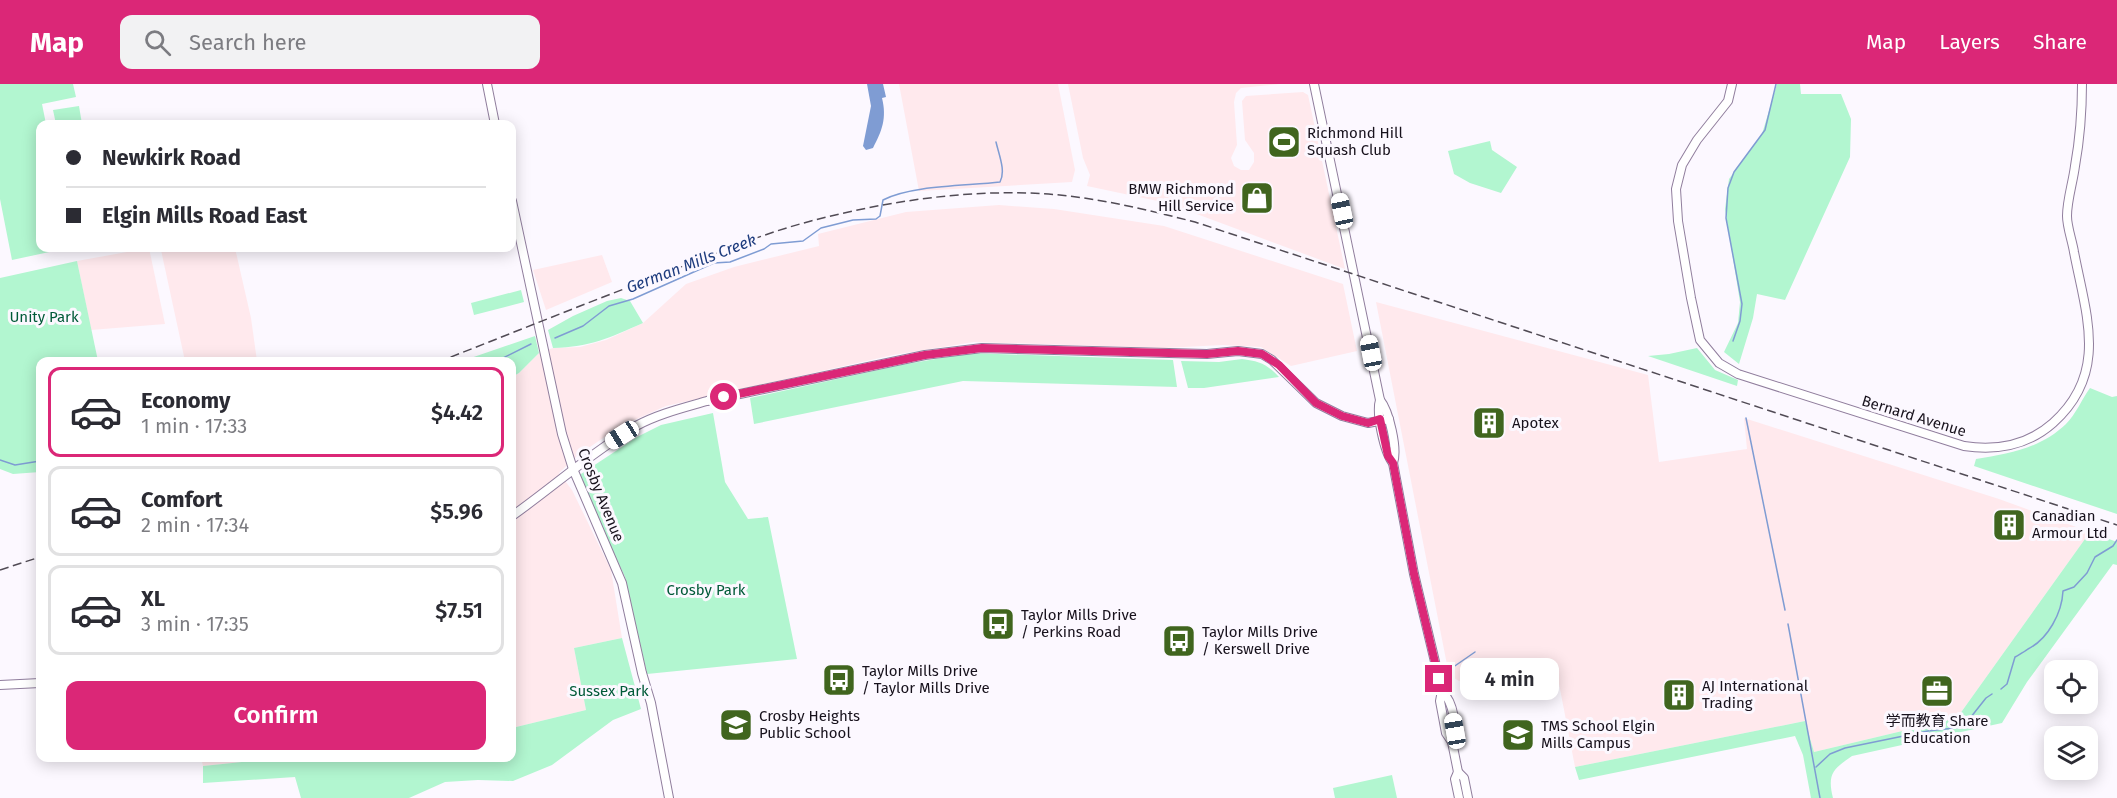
<!DOCTYPE html>
<meta charset="utf-8">
<style>
:root{--surface:#fff;--page:#f2f2f3;--text:#2b2b33;--muted:#7c7c81;--line:#e1e1e2;--accent:#db2777}
body{margin:0;font-family:"Fira Sans","Noto Sans SC",sans-serif;background:var(--page);color:var(--text);height:100vh;display:flex;flex-direction:column;font-size:22px;white-space:nowrap}
*{box-sizing:border-box;margin:0}
p{font-size:20px;color:var(--muted)}
.icon{flex:none;width:33px;height:33px;fill:none;stroke:currentColor;stroke-width:2;stroke-linecap:round;stroke-linejoin:round}
.map{position:relative;flex:1;overflow:hidden}
.side{position:absolute;left:36px;top:273px;width:480px;height:405px;display:flex;flex-direction:column;background:var(--surface);border-radius:12px;box-shadow:0 3px 15px #0003}
.side>*{flex:none}
.top-card{position:absolute;left:36px;top:36px;width:480px;height:132px;border-radius:12px;box-shadow:0 3px 15px #0003;display:grid;align-content:center;height:132px;padding:0 30px;background:var(--surface)}
.tools{position:absolute;left:2044px;top:576px;display:grid;gap:12px}
.tools a{display:grid;place-items:center;width:54px;height:54px;border-radius:12px;background:var(--surface);box-shadow:0 3px 15px #0003;font-size:30px}
.end{position:absolute;width:27px;height:27px;margin:-14px;border:8px solid #db2777;background:#fff;box-shadow:0 0 0 3px #fff}
.from{border-radius:50%}
.bubble{position:absolute;height:42px;border-radius:12px;background:var(--surface);box-shadow:0 3px 15px #0003;font-size:20px;font-weight:600;line-height:42px;text-align:center}
.car{position:absolute;width:18px;height:36px;margin:-18px -9px;border-radius:8px;box-shadow:0 0 4px 2px #0007;background:linear-gradient(#fff 24%,#345 0 40%,#fff 0 76%,#345 0 86%,#fff 0)}
.top-card b{display:flex;align-items:center;gap:21px;height:57px;font-size:22px}
.top-card b+b{border-top:2px solid var(--line)}
.top-card i{width:15px;height:15px;background:var(--text)}
ul{padding:10px 0 0;list-style:none}
li{display:flex;align-items:center;gap:18px;height:90px;margin:0 12px 9px;padding:0 18px;border:3px solid var(--line);border-radius:12px}
li div{flex:1}
li b{display:block;font-size:22px}
li em{font-style:normal;font-weight:600}
li.selected{border-color:var(--accent)}
li>.icon{width:54px;height:54px;stroke-width:1.5}
.primary-button{display:flex;gap:12px;margin-top:auto;padding:12px 30px}
.primary-button a{flex:1;height:69px;border-radius:12px;background:var(--accent);color:#fff;font-size:24px;font-weight:600;line-height:69px;text-align:center}
header{display:flex;align-items:center;gap:36px;box-sizing:border-box;height:84px;padding:0 30px;background:var(--accent);color:#fff}
header strong{font-size:28px}
nav{display:flex;gap:33px;margin-inline-start:auto;font-size:21px}
.search{width:420px;height:54px;background:var(--page);display:flex;align-items:center;gap:15px;box-sizing:border-box;padding:0 21px;border-radius:12px;color:var(--muted);font-size:22px}
.map>svg:first-child{display:block}
</style>
<header>
<strong>Map</strong>
<div class="search"><svg class="icon" aria-label="search" viewBox="0 0 24 24"><circle cx="10" cy="10" r="6"/><path d="M15 15l6 6"/></svg>Search here</div>
<nav><a>Map</a><a>Layers</a><a>Share</a></nav>
</header>
<div class="map">
<svg width="2117" height="714" viewBox="0 0 2117 714">
<rect width="100%" height="100%" fill="#fcf8ff"/>
<!-- industrial -->
<g fill="#ffe9ed">
<polygon points="899,0 1058,0 1075,86 1072,98 919,107"/>
<polygon points="1068,0 1280,0 1241,4 1236,9 1234,18 1237,61 1231,74 1234,82 1241,86 1249,86 1254,78 1254,69 1245,56 1242,17 1246,12 1303,8 1308,11 1345,185 1167,119 1087,102 1090,91 1083,74"/>
<polygon points="999,121 1054,125 1164,142 1343,200 1357,267 1291,282 1261,263 1223,261 1164,264 974,258 893,271 666,322 621,342 578,371 559,389 572,406 611,486 622,554 574,564 586,626 512,644 512,293 519,289 539,269 553,264 580,263 606,256 643,239 686,200 734,183 819,162 818,150 906,128"/>
<polygon points="149,164 165,240 91,246 77,177"/>
<polygon points="162,164 235,164 251,234 257,277 185,277 161,166"/>
<polygon points="602,171 612,198 546,226 533,186"/>
<polygon points="1376,218 1648,291 1659,378 1747,365 1744,334 1999,415 2090,448 1957,634 1814,668 1805,637 1575,683 1555,579 1459,597 1449,591"/>
<polygon points="201,674 281,674 203,682"/>
</g>
<!-- green -->
<g fill="#b2f6d0">
<polygon points="0,0 73,0 76,13 42,20 46,40 40,40 40,164 68,164 12,176 0,115"/>
<polygon points="1777,0 1800,0 1801,10 1841,10 1851,35 1850,73 1785,216 1757,210 1753,234 1739,280 1724,268 1738,239 1740,218 1725,125 1729,95 1762,50"/>
<polygon points="79,22 82,40 56,40 53,26"/>
<polygon points="1490,57 1492,66 1517,83 1501,109 1470,99 1454,90 1448,67"/>
<polygon points="77,177 98,277 40,278 40,388 13,390 0,385 0,194"/>
<polygon points="521,206 524,218 474,231 471,219"/>
<path d="M621 214 630 217 643 239C609 254 591 263 553 264L548 246 573 232 607 217Z"/>
<polygon points="535,252 539,269 519,289 512,293 512,278 462,277"/>
<polygon points="1697,264 1715,286 1738,296 1737,302 1648,272 1669,270"/>
<polygon points="970,269 1173,276 1177,303 963,297 754,340 750,314 901,281"/>
<path d="M1242 275C1259 277 1267 280 1279 293L1204 304H1188L1181 277 1219 278Z"/>
<path d="M2090 304 2112 313 2117 312V430L1974 382 1976 375C2009 370 2041 364 2066 340 2076 330 2082 315 2090 304Z"/>
<polygon points="713,329 725,398 748,435 768,433 797,575 647,590 625,493 578,392 637,353 661,341"/>
<path d="M2090 448 2117 458V481L2113 480 2027 598 2002 639 1852 672C1833 685 1827 690 1833 714H1811L1803 671 1795 652 1579 696 1575 683 1805 637 1814 668 1957 634Z"/>
<polygon points="622,554 641,625 613,636 552,681 513,697 478,696 445,698 409,714 301,714 295,693 203,699 203,682 281,674 512,674 512,644 586,626 574,564"/>
<polygon points="1392,691 1397,714 1335,714 1333,704"/>
</g>
<!-- water -->
<path fill="#7f9cd3" d="M867 0H883L886 13 882 14C887 34 882 47 873 64L866 66 863 62 871 22Z"/>
<g fill="none" stroke-linecap="round" stroke-linejoin="round">
<!-- stream -->
<g stroke="#7f9cd3" stroke-width="1.5">
<path d="M555 254 583 242 609 222 633 215 714 179 730 178 764 165 771 160 803 157 821 144 853 136 876 135 880 132 883 116C911 101 968 102 1000 98 1006 87 999 71 996 58"/>
<polyline points="1733,257 1740,237 1742,220 1726,134 1728,104 1734,88 1765,46 1776,0"/>
<polyline points="495,278 531,260"/>
<polyline points="1746,334 1785,526"/>
<polyline points="0,376 15,381 40,377"/>
<polyline points="1788,540 1820,714"/>
<polyline points="1449,586 1475,568"/>
<path d="M2001 605 2007 600 2015 573C2020 570 2024 568 2028 565 2048 555 2062 529 2063 507L2074 503 2087 489 2095 473 2113 462 2117 456"/>
<polyline points="1816,683 1830,670 1845,664 1928,647 1963,643 1986,614 1992,610"/>
</g>
<defs>
<g id="secondary">
<polyline points="487,0 495,40"/>
<path d="M1314 0 1380 316C1389 327 1398 365 1393 379"/>
<path d="M1732 0 1728 17 1697 56 1682 81 1676 105 1678 137 1691 214 1700 256 1719 279 1738 290 1964 362C1997 367 2028 361 2053 339 2109 289 2086 231 2074 168 2072 156 2067 143 2067 132 2067 116 2073 98 2075 82 2080 54 2082 28 2082 0"/>
<polyline points="512,117 562,350 573,385 622,499 642,589 651,619 669,714"/>
<path d="M1380 316C1376 329 1384 368 1393 379L1414 490 1442 607 1440 617 1446 649 1452 658 1458 688 1455 695 1459 714"/>
<path d="M512 432C553 403 592 368 636 342 658 330 683 324 707 317L925 271 982 264 1207 270 1238 267 1262 270 1272 276 1316 319 1342 332 1368 339 1389 335"/>
<polyline points="0,601 40,599"/>
<path d="M1442 607C1454 619 1457 642 1452 658"/>
<polyline points="1458,688 1464,694 1468,714"/>
</g>
</defs>
<!-- secondary casing -->
<use href="#secondary" stroke="#907e9d" stroke-width="10"/>
<!-- secondary -->
<use href="#secondary" stroke="#fff" stroke-width="8"/>
<!-- rail -->
<g stroke="#514b55" stroke-width="1.5" stroke-dasharray="9 4.5" stroke-linecap="butt">
<path d="M438 278C510 250 581 221 653 194 705 174 757 151 811 137 880 119 954 107 1026 109 1083 110 1140 124 1195 138L2117 441"/>
<polyline points="0,486 40,473"/>
</g>
</g>
<g fill="none" stroke-linecap="round" stroke-linejoin="round">
<!-- route -->
<polyline stroke="#db2777" stroke-width="8" points="724,313 925,271 982,264 1207,270 1238,267 1262,270 1279,281 1316,319 1342,332 1368,339 1380,335 1388,372 1393,379 1414,490 1439,595"/>
</g>
<!-- icons -->
<defs>
<symbol id="stadium-square" viewBox="-11 -11 22 22"><rect x="-9" y="-9" width="18" height="18" rx="4" fill="#40651e" stroke="#fcf8ff"/><path d="M0-5a6.5 5 0 1 0 0 10a6.5 5 0 1 0 0-10ZM-3.5-1.8h7v3.6h-7Z" fill="#fff"/></symbol>
<symbol id="shop-square" viewBox="-11 -11 22 22"><rect x="-9" y="-9" width="18" height="18" rx="4" fill="#40651e" stroke="#fcf8ff"/><path d="M-5-2.5h2.3a2.7 3.5 0 0 1 5.4 0H5L5.5 6h-11ZM-1.5-2.5h3a1.5 2.3 0 0 0-3 0Z" fill="#fff"/></symbol>
<symbol id="building-square" viewBox="-11 -11 22 22"><rect x="-9" y="-9" width="18" height="18" rx="4" fill="#40651e" stroke="#fcf8ff"/><path d="M-4-6H4V6H1V3H-1V6H-4ZM-2.5-4.3h1.7v1.8h-1.7ZM.8-4.3h1.7v1.8H.8ZM-2.5-1h1.7V.8h-1.7ZM.8-1h1.7V.8H.8Z" fill="#fff"/></symbol>
<symbol id="bus-square" viewBox="-11 -11 22 22"><rect x="-9" y="-9" width="18" height="18" rx="4" fill="#40651e" stroke="#fcf8ff"/><path d="M-5-6H5V4H4V6H2V4H-2V6H-4V4H-5ZM-3.5-4V0h7V-4ZM-3.5 1.2v1.5H-2V1.2ZM2 1.2v1.5H3.5V1.2Z" fill="#fff"/></symbol>
<symbol id="office-square" viewBox="-11 -11 22 22"><rect x="-9" y="-9" width="18" height="18" rx="4" fill="#40651e" stroke="#fcf8ff"/><path d="M-6-3h4V-5.5h4V-3h4V5H-6ZM-1-4.5V-3h2v-1.5ZM-6 0V1H6V0Z" fill="#fff"/></symbol>
<symbol id="school-square" viewBox="-11 -11 22 22"><rect x="-9" y="-9" width="18" height="18" rx="4" fill="#40651e" stroke="#fcf8ff"/><path d="M0-5L7-2L0 1L-7-2ZM-4 1L0 2.5L4 1V4Q0 6-4 4Z" fill="#fff"/></symbol>
</defs>
<g fill-rule="evenodd">
<use href="#stadium-square" x="1265" y="39" width="38" height="38"/>
<use href="#shop-square" x="1238" y="95" width="38" height="38"/>
<use href="#building-square" x="1470" y="320" width="38" height="38"/>
<use href="#building-square" x="1990" y="422" width="38" height="38"/>
<use href="#bus-square" x="979" y="521" width="38" height="38"/>
<use href="#bus-square" x="1160" y="538" width="38" height="38"/>
<use href="#bus-square" x="820" y="577" width="38" height="38"/>
<use href="#office-square" x="1918" y="588" width="38" height="38"/>
<use href="#building-square" x="1660" y="592" width="38" height="38"/>
<use href="#school-square" x="717" y="622" width="38" height="38"/>
<use href="#school-square" x="1499" y="632" width="38" height="38"/>
</g>
<g text-anchor="middle" stroke-width="6" stroke-linejoin="round" paint-order="stroke">
<!-- poi labels -->
<g font-size="15" fill="#17111c" stroke="#fcf8ff" text-anchor="start">
<text x="1307" y="54">Richmond Hill<tspan x="1307" dy="17">Squash Club</tspan></text>
<text x="1234" y="110" text-anchor="end">BMW Richmond<tspan x="1234" dy="17">Hill Service</tspan></text>
<text x="1512" y="344">Apotex</text>
<text x="2032" y="437">Canadian<tspan x="2032" dy="17">Armour Ltd</tspan></text>
<text x="1021" y="536">Taylor Mills Drive<tspan x="1021" dy="17">/ Perkins Road</tspan></text>
<text x="1202" y="553">Taylor Mills Drive<tspan x="1202" dy="17">/ Kerswell Drive</tspan></text>
<text x="862" y="592">Taylor Mills Drive<tspan x="862" dy="17">/ Taylor Mills Drive</tspan></text>
<text x="1702" y="607">AJ International<tspan x="1702" dy="17">Trading</tspan></text>
<text x="759" y="637">Crosby Heights<tspan x="759" dy="17">Public School</tspan></text>
<text x="1937" y="642" text-anchor="middle">学而教育 Share<tspan x="1937" dy="17">Education</tspan></text>
<text x="1541" y="647">TMS School Elgin<tspan x="1541" dy="17">Mills Campus</tspan></text>
</g>
<!-- park labels -->
<g font-size="15" fill="#005a38" stroke="#fcf8ff">
<text x="44" y="238">Unity Park</text>
<text x="706" y="511">Crosby Park</text>
<text x="609" y="612">Sussex Park</text>
</g>
<!-- street labels -->
<g font-size="15" fill="#17111c" stroke="#fcf8ff">
<text transform="translate(1914 332) rotate(17)" y="5">Bernard Avenue</text>
<text transform="translate(601 411) rotate(68)" y="5">Crosby Avenue</text>
</g>
<!-- water labels -->
<g font-size="16" font-style="italic" fill="#1e3c7e" stroke="#fcf8ff">
<text transform="translate(691 179) rotate(-21)" y="6">German Mills Creek</text>
</g>
</g>
</svg>
<div class="tools">
<a><svg class="icon" aria-label="locate" viewBox="0 0 24 24"><circle cx="12" cy="12" r="6"/><path d="M12 2v4M12 18v4M2 12h4M18 12h4"/></svg></a>
<a><svg class="icon" aria-label="layers" viewBox="0 0 24 24"><path d="M12 4l9 5-9 5-9-5zM3 14l9 5 9-5"/></svg></a>
</div>
<i class="end from" style="left:724px;top:313px"></i>
<i class="end" style="left:1439px;top:595px"></i>
<div class="bubble" style="left:1460px;top:574px;width:99px">4 min</div>
<i class="car" style="left:1342px;top:127px;rotate:348deg"></i>
<i class="car" style="left:1371px;top:269px;rotate:349deg"></i>
<i class="car" style="left:622px;top:351px;rotate:238deg"></i>
<i class="car" style="left:1455px;top:647px;rotate:350deg"></i>
<div class="top-card">
<b><i class="from"></i>Newkirk Road</b>
<b><i></i>Elgin Mills Road East</b>
</div>
<section class="side">
<ul>
<li class="selected"><svg class="icon" aria-label="car" viewBox="0 0 24 24"><path d="M5 17H2v-5l4-1 3-4h7l3 4 3 1v5h-3M9 17h6M6 11h13"/><circle cx="7" cy="17" r="2"/><circle cx="17" cy="17" r="2"/></svg><div><b>Economy</b><p>1 min · 17:33</p></div><em>$4.42</em></li>
<li><svg class="icon" aria-label="car" viewBox="0 0 24 24"><path d="M5 17H2v-5l4-1 3-4h7l3 4 3 1v5h-3M9 17h6M6 11h13"/><circle cx="7" cy="17" r="2"/><circle cx="17" cy="17" r="2"/></svg><div><b>Comfort</b><p>2 min · 17:34</p></div><em>$5.96</em></li>
<li><svg class="icon" aria-label="car" viewBox="0 0 24 24"><path d="M5 17H2v-5l4-1 3-4h7l3 4 3 1v5h-3M9 17h6M6 11h13"/><circle cx="7" cy="17" r="2"/><circle cx="17" cy="17" r="2"/></svg><div><b>XL</b><p>3 min · 17:35</p></div><em>$7.51</em></li>
</ul>
<div class="primary-button"><a>Confirm</a></div>
</section>
</div>
